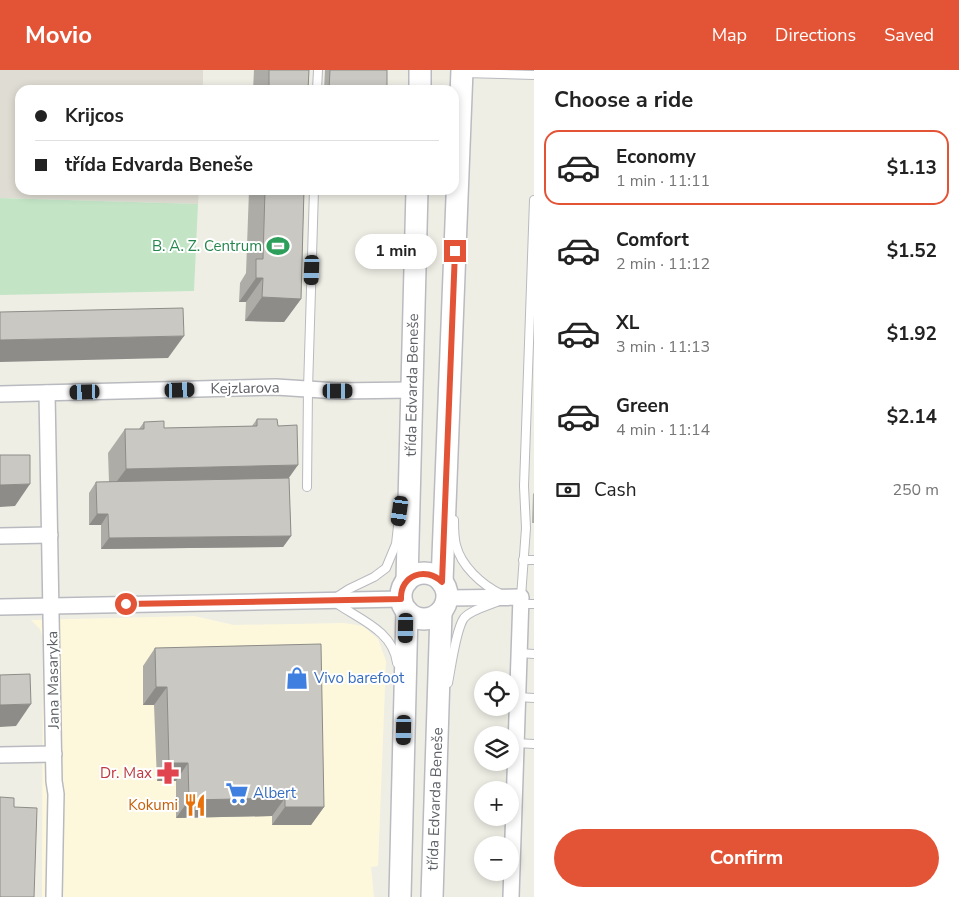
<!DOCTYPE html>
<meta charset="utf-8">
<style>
:root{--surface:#fff;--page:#f6f6f6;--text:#222;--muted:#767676;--line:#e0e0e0;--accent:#e35437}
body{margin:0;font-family:"Nunito Sans",sans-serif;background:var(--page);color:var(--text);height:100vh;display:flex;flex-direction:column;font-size:19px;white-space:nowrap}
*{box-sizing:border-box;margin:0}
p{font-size:16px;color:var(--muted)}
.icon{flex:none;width:28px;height:28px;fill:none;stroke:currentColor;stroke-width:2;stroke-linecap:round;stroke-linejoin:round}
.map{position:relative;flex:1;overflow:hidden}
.details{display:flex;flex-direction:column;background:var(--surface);width:425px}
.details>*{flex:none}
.top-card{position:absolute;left:15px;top:15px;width:444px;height:110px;border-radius:15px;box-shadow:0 2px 8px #0003;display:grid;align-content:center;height:110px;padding:0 20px;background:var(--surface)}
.fabs{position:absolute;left:474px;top:601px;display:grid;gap:10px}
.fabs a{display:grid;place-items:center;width:45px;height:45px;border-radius:50%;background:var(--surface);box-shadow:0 2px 8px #0003;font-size:25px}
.end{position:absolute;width:22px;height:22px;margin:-11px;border:6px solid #e35437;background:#fff;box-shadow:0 0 0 2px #fff}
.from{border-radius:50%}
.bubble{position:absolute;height:35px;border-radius:18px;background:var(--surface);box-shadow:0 2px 8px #0003;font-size:16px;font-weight:700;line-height:35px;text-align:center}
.car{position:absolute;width:15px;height:30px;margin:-15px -8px;border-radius:6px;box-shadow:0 0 4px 1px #0007;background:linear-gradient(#222 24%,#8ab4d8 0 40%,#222 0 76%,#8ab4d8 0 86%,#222 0)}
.top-card b{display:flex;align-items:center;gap:18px;height:48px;font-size:19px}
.top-card b+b{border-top:1px solid var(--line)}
.top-card i{width:12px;height:12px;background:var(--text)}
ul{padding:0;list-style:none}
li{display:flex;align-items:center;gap:15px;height:75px;margin:0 10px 8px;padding:0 10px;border:2px solid transparent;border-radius:15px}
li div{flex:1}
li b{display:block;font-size:19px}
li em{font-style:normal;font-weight:700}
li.selected{border-color:var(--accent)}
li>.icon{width:45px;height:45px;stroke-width:1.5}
h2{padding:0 20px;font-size:22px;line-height:60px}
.pay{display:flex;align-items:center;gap:12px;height:55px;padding:0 20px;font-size:19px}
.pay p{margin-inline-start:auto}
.primary-button{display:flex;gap:10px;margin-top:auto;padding:10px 20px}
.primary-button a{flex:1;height:58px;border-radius:30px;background:var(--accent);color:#fff;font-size:20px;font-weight:700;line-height:58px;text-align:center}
header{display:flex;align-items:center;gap:30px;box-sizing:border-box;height:70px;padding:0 25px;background:var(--accent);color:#fff}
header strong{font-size:24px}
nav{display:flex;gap:28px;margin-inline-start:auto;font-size:18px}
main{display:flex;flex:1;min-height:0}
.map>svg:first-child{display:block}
</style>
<header>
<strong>Movio</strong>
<nav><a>Map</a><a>Directions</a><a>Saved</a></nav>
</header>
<main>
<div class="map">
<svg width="534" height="827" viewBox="0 0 534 827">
<rect width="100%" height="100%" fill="#efeee5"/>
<!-- commercial -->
<polygon fill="#fdf8dc" points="194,546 234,555 344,553 363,556 378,569 386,591 378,796 371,797 374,827 42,827 43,569 40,559 31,550"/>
<!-- education -->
<polygon fill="#dfddd3" points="0,0 203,0 203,20 20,20 20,120 199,120 198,134 0,128"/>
<!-- green -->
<polygon fill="#c3e5c6" points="0,128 198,134 194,221 0,225"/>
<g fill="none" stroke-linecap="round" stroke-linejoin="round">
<defs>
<g id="lane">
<polyline points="464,3 534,5"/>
<polyline points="317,20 318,0"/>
<polyline points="307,417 308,319 314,120"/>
<path d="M454 450C454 458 454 467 456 475 461 496 482 515 501 524"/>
<polyline points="523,490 534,490"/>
<polyline points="521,527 526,458 524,416 534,130"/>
<polyline points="521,534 534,534"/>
<polyline points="519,583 534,584"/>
<path d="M397 593C393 559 355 548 332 530L349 519 374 507 386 498 396 474 399 447"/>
<path d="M448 613C451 598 456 559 464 548 472 539 489 536 499 531"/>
<polyline points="518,627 534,628"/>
<polyline points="516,673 534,674"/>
</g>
<g id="street">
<polyline points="47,323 54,711 56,724 54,827"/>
<polyline points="0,324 276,317 338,321 412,320"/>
<polyline points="0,466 50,465"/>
<polyline points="447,528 521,527 511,827"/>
<polyline points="0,537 401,529"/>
<polyline points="0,685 54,684"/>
</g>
<g id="secondary">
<polyline points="420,20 420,0"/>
<circle cx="424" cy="526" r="23"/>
<polyline points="407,511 417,120"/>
<polyline points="442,512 462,0"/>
<polyline points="400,827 407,541"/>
<polyline points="432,827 441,542"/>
</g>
</defs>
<!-- lane casing -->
<use href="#lane" stroke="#b8babf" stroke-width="10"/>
<!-- street casing -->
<use href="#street" stroke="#b8babf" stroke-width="18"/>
<!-- secondary casing -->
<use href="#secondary" stroke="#b9bbc0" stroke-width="24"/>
<!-- lane -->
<use href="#lane" stroke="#fff" stroke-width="8"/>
<!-- street -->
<use href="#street" stroke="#fff" stroke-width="15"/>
<!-- secondary -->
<use href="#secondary" stroke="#fff" stroke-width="21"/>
</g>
<!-- wall -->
<g fill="#aeaca7">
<polygon points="254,0 309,0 308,20 253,20"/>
<polygon points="325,0 387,0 387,20 324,20"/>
<polygon points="249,120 304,120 301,229 284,252 245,251 246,232 239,232 240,213 246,203"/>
<polygon points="257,349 278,356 289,408 291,466 283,477 101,479 101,455 89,455 89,423 96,412 109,412 108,383 125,359 139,359 144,352 164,358 252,356"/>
<polygon points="534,423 534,453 532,453 533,424"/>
<polygon points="155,578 324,737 311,755 272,755 272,746 176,748 176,711 157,711 154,635 143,635 143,596"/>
</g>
<!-- shaded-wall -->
<g fill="#8d8c88">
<polygon points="256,208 263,208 246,232 239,232"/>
<polygon points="262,227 301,229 284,252 245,251"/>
<polygon points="184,266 168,288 0,292 0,270"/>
<polygon points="298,395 281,419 109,422 126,399"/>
<polygon points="30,414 15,436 0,437 0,415"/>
<polygon points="97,444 108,444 101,455 89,455"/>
<polygon points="291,466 283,477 101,479 109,468"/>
<polygon points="156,617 167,617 154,635 143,635"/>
<polygon points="31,634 16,656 0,657 0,635"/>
<polygon points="169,693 188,693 176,711 157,711"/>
<polygon points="285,728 272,746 176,748 189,730"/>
<polygon points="285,737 324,737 311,755 272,755"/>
</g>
<!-- building -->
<g fill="#cac8c2" stroke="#8d8c88">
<polygon points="269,0 309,0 308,20 269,20"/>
<polygon points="330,0 387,0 387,20 329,20"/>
<polygon points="265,120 304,120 301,229 262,227 263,208 256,208 256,189 263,189"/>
<polygon points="183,238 184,266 0,270 0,242"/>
<polygon points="257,349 277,349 278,356 297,355 298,395 126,399 125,359 144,359 144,352 164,351 164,358 257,356"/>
<polygon points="0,385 30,385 30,414 0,415"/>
<polygon points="289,408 291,466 109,468 108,444 97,444 96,412"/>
<polygon points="321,574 324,737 285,737 285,728 189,730 188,693 169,693 167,617 156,617 155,578"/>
<polygon points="30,604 31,634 0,635 0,605"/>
<polygon points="0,727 14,728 14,737 37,738 34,827 0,827"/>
</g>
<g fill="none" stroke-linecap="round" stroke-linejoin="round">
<!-- route -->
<path stroke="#e35437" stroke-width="6" d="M126 534 401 529C400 505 426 496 442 512L455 181"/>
</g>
<!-- icons -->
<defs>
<symbol id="stadium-bare" viewBox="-9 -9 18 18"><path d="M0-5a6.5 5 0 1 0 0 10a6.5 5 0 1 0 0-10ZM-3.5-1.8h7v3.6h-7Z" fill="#2e9e5b" stroke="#fff" stroke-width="2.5" paint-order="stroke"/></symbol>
<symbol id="shop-bare" viewBox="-9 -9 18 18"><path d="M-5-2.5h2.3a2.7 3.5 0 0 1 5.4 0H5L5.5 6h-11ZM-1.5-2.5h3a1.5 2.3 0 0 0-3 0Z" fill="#3f7fe0" stroke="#fff" stroke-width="2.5" paint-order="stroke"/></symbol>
<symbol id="pharmacy-bare" viewBox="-9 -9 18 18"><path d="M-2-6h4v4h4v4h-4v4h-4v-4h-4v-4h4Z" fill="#e0444e" stroke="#fff" stroke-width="2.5" paint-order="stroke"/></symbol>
<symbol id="supermarket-bare" viewBox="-9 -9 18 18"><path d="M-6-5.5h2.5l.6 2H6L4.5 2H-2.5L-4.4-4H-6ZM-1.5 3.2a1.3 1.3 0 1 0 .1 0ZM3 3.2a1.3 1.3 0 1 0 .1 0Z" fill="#3f7fe0" stroke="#fff" stroke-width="2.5" paint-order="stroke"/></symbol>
<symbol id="restaurant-bare" viewBox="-9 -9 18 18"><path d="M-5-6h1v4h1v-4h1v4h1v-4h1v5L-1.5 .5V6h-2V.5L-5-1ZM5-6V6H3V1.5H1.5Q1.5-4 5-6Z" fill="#e8710a" stroke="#fff" stroke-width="2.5" paint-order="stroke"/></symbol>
</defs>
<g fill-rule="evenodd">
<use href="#stadium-bare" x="262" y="160" width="32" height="32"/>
<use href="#shop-bare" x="281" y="592" width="32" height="32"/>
<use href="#pharmacy-bare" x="152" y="687" width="32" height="32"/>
<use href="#supermarket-bare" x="221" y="707" width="32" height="32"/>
<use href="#restaurant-bare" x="179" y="719" width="32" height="32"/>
</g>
<g text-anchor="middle" stroke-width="4" stroke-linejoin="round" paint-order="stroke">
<!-- leisure labels -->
<g font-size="15" fill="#27864d" stroke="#fff" text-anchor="end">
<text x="262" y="181">B. A. Z. Centrum</text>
</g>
<!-- street labels -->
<g font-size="15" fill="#5d6065" stroke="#fff">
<text transform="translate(412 315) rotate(-89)" y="5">třída Edvarda Beneše</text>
<text transform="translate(245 318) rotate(-1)" y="5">Kejzlarova</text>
<text transform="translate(53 610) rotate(-91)" y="5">Jana Masaryka</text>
<text transform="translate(435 729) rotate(-88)" y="5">třída Edvarda Beneše</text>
</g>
<!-- shop labels -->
<g font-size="15" fill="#366cbe" stroke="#fff" text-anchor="start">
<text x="314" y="613">Vivo barefoot</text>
<text x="253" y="728">Albert</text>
</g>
<!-- health labels -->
<g font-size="15" fill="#be3a42" stroke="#fff" text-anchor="end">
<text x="152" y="708">Dr. Max</text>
</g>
<!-- food labels -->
<g font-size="15" fill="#c56008" stroke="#fff" text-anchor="end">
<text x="178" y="740">Kokumi</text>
</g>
</g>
</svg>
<div class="fabs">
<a><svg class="icon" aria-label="locate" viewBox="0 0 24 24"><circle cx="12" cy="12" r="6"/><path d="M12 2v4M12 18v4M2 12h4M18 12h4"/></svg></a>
<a><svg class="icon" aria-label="layers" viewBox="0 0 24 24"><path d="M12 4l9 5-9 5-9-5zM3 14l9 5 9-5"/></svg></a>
<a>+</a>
<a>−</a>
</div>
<i class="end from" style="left:126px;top:534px"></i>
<i class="end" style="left:455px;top:181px"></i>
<div class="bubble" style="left:355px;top:164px;width:82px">1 min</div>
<i class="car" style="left:312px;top:200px;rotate:182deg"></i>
<i class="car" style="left:180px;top:320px;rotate:88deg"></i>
<i class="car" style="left:338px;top:321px;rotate:90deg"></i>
<i class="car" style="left:85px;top:322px;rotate:268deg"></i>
<i class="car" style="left:400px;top:441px;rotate:188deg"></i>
<i class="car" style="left:406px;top:558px;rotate:181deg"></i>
<i class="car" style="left:404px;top:660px;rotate:181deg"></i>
<div class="top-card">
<b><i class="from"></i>Krijcos</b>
<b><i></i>třída Edvarda Beneše</b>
</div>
</div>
<section class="details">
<h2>Choose a ride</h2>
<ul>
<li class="selected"><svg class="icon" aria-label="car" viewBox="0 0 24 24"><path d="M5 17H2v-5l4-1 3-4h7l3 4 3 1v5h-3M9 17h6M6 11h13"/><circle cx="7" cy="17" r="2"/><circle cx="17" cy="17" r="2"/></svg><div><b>Economy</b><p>1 min · 11:11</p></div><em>$1.13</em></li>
<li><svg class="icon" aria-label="car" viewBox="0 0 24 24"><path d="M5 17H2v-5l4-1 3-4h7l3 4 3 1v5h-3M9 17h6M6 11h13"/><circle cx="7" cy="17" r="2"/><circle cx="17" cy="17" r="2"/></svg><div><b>Comfort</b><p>2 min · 11:12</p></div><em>$1.52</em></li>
<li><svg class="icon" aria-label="car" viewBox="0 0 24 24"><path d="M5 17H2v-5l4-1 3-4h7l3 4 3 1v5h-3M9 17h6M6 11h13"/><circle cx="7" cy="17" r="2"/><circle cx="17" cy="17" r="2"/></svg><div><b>XL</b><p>3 min · 11:13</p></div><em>$1.92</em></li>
<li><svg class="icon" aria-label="car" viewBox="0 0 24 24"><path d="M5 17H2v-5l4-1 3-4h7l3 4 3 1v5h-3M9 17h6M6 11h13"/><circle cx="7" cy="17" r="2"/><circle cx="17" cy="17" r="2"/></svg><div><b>Green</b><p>4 min · 11:14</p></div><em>$2.14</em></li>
</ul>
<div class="pay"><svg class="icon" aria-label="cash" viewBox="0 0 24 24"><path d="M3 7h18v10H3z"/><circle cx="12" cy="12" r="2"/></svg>Cash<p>250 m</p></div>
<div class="primary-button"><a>Confirm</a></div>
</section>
</main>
